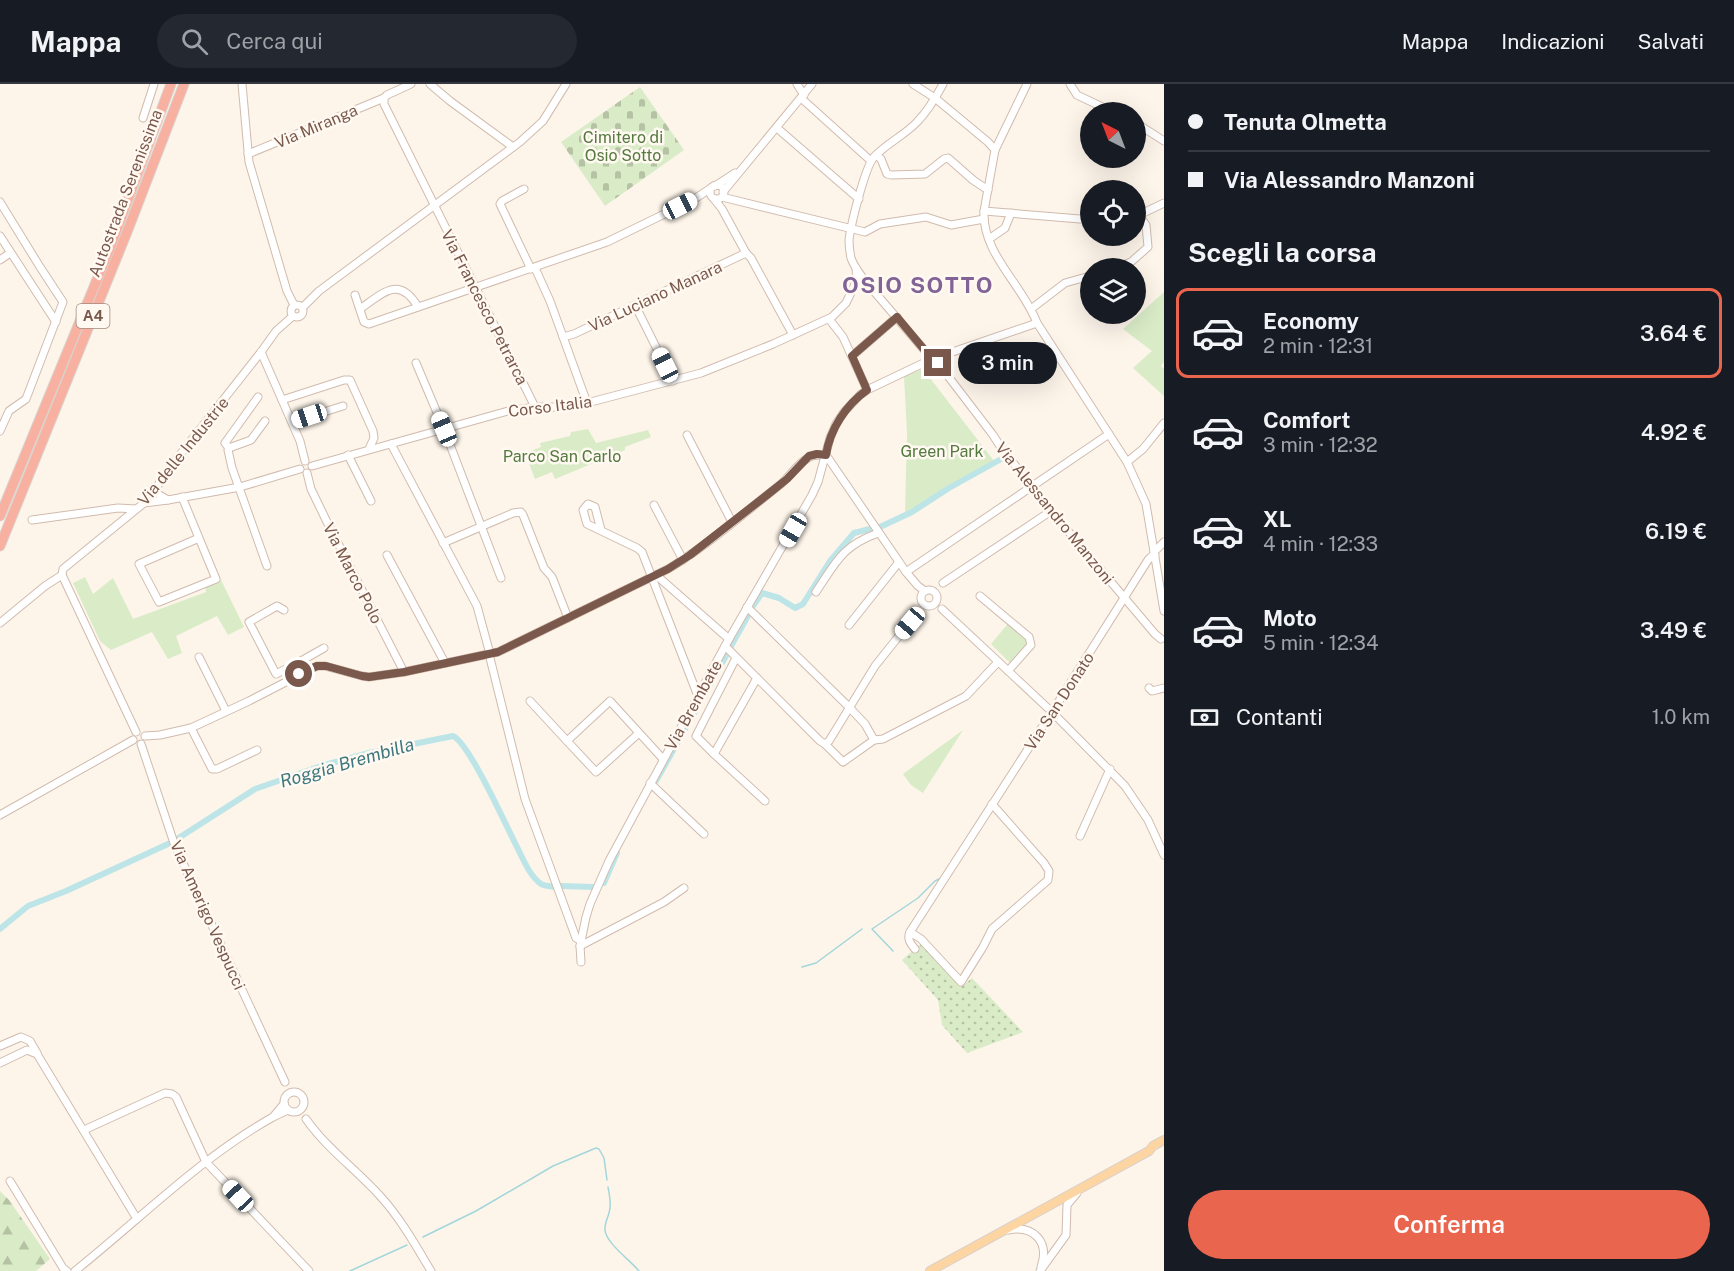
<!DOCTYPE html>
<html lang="it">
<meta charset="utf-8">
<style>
:root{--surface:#171b24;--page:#242831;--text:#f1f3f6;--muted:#9ea1a6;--line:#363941;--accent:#ea654d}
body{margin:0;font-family:"Public Sans",sans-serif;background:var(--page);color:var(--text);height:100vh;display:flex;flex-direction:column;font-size:22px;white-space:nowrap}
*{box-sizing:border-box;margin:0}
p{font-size:20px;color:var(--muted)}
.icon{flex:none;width:33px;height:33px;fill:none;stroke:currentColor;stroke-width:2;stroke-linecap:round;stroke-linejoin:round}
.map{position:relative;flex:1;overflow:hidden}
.sheet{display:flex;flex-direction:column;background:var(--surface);width:570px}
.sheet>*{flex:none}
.top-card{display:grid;align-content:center;height:132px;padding:0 24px;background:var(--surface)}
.needle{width:39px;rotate:318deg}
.buttons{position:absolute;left:1080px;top:18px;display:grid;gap:12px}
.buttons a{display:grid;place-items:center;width:66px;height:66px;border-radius:50%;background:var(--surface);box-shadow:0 6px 24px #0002;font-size:30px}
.end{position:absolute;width:27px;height:27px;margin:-14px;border:8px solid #7a594c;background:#fff;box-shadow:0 0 0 3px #fff}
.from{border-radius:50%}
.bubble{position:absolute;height:42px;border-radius:21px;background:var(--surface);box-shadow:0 6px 24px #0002;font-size:20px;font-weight:600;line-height:42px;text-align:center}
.car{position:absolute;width:18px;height:36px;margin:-18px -9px;border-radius:8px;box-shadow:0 0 4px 2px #0007;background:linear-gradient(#fff 24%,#345 0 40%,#fff 0 76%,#345 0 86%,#fff 0)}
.top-card b{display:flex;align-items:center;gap:21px;height:57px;font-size:22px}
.top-card b+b{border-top:2px solid var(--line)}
.top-card i{width:15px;height:15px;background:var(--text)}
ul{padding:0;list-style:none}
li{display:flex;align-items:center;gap:18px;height:90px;margin:0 12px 9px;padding:0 12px;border:3px solid transparent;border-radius:12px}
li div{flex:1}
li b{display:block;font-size:22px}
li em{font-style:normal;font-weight:600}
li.current{border-color:var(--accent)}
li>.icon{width:54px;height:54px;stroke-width:1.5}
h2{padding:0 24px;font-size:27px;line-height:72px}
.pay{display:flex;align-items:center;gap:15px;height:66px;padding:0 24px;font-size:22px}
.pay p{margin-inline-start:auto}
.primary-button{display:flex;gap:12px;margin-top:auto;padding:12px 24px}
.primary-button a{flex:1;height:69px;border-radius:36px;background:var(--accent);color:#fff;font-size:24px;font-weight:600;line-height:69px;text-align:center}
header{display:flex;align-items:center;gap:36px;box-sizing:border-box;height:84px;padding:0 30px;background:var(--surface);border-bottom:2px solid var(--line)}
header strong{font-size:28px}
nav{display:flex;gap:33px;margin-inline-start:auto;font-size:21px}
.search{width:420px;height:54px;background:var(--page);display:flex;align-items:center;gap:15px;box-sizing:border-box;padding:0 21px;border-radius:33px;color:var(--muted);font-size:22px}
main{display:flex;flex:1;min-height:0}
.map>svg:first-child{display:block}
</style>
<header>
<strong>Mappa</strong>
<div class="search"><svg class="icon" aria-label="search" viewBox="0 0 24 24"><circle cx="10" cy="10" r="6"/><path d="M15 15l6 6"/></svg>Cerca qui</div>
<nav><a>Mappa</a><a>Indicazioni</a><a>Salvati</a></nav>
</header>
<main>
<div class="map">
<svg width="1164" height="1187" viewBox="0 0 1164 1187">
<defs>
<pattern id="grass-dots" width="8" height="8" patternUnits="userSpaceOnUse" patternTransform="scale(1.5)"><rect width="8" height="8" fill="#d9ecc7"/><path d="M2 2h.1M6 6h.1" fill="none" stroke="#b5c2a4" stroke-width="1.8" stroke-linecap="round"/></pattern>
<pattern id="forest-firs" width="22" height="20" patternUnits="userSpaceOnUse" patternTransform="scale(1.5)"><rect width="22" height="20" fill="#d9ecc7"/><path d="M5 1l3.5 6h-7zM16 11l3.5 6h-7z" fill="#b5c2a4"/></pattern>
<pattern id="cemetery-stones" width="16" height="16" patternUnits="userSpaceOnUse" patternTransform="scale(1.5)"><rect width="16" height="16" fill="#d9ecc7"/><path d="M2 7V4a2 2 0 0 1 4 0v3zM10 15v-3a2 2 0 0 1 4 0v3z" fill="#b5c2a4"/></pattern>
</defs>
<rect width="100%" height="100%" fill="#fdf5ea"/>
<!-- grass -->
<polygon fill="url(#grass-dots)" points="923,858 964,901 972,894 1023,948 967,969 942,941 938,916 902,876"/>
<!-- forest -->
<polygon fill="url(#forest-firs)" points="0,1107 9,1116 50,1175 36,1187 0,1187"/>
<!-- cemetery -->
<polygon fill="url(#cemetery-stones)" points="640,3 684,66 605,122 561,58"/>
<!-- park -->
<g fill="#d9ecc7">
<polygon points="1164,208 1164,278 1161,282 1164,285 1164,312 1133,284 1152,267 1123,245"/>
<polygon points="923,285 994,377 905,429 907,350 904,292"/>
<polygon points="588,345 596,359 648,346 651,353 625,363 625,366 555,395 552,388 535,395 525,369 541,363 540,359 570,352 571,348"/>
<polygon points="85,493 93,510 113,494 133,535 206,508 205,500 220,494 244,543 228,551 217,532 176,552 182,569 168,575 152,548 111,566 100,557 73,499"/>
<polygon points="1011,536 1035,557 1012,581 991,560"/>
<polygon points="963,646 923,709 911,701 903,690"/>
</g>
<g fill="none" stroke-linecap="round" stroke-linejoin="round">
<!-- stream -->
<g stroke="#a3d6db" stroke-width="1.5">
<polyline points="893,867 872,845 918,814 935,797 943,793"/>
<polyline points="802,883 816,879 862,845"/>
<path d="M608 1103C609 1109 611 1117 610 1123 610 1131 604 1138 605 1146 606 1159 630 1176 639 1187"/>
<polyline points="423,1153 476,1127 553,1082 596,1064 599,1065 604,1074 607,1096"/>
<polyline points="350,1187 407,1161"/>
</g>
<!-- canal -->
<g stroke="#bde5e8" stroke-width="6">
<polyline points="880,443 912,428 949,404 1003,374"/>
<polyline points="753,522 762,509 779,514 795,524 803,520 830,477 854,449 870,445"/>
<polyline points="731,562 749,530"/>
<polyline points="656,697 727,570"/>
<path d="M177 755 255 705 321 682 369 669 453 652C470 660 507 744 518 765 524 777 530 792 541 800 544 802 550 802 555 803"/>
<polyline points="604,799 617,769"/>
<polyline points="562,802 594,803"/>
<polyline points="0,845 28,822 66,807 168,760"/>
</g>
<defs>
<g id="minor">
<polyline points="242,0 249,78 287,207 294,221"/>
<polyline points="411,0 387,11 384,14 384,20 535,323"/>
<polyline points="430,0 450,17 513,63"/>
<polyline points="797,0 804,11"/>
<polyline points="913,0 935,14 988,58 995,66"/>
<path d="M943 0C936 13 928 27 917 38 905 51 887 59 874 73 865 83 851 140 849 156 849 161 850 169 851 174 854 183 860 190 866 198L932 275 938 279 993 351 1000 362 1051 427 1155 550 1161 555"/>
<path d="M1027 0 995 66 984 127C982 170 1023 201 1037 239L1127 378 1146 420 1164 527"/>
<polyline points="1070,0 1077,11 1113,28"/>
<polyline points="801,14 871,77"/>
<polyline points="143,34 154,0"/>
<polyline points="1136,39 1164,57"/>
<polyline points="777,44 859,115"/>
<polyline points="248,70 384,14"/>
<polyline points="876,71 881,75 887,90 891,91 925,90 944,75 948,74 973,96 988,106"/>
<circle cx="717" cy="108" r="7"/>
<polyline points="715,102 735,89"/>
<polyline points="524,105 502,117 500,120 531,185"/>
<polyline points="723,108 812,0"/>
<polyline points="722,113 865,148 880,140 926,133 951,141 984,135"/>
<polyline points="714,115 722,125 746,169 751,174 793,251"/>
<polyline points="0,118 40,183 63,218 26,315 9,327 0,347"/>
<polyline points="984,127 1080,135 1090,133"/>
<polyline points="1139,131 1164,119"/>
<polyline points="0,152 56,238"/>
<polyline points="989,155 1005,144 1011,129"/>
<polyline points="0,176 10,169"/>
<polyline points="535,184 550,217 587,319"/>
<polyline points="1117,184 1131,178 1148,163 1146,141 1139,131"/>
<polyline points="355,211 364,238 369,240 607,158 693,116 711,104"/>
<circle cx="297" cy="227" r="6"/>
<polyline points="635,221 673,297"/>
<polyline points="303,223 319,207 520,58 543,37 566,0"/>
<path d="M360 225C383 209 399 191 418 223"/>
<polyline points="1031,225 1065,199 1090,192"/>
<polyline points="829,235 843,253 867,306"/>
<polyline points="563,253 574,250 746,169"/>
<polyline points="261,268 300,357 305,377"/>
<polyline points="852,272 897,233"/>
<polyline points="416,279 444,345 501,494"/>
<polyline points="282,316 344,296 350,296 373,347 374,354 369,365"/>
<polyline points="265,337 251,356 229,364 228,366 232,384 267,482"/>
<polyline points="292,338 343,322"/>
<polyline points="687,351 732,438"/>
<polyline points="391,360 477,522 490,570"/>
<polyline points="229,364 225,359 258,313"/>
<polyline points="348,371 371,417"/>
<polyline points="826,371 906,488 918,502 925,507"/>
<polyline points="1127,378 1143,365 1164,339"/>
<polyline points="312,382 508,327 535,323 571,323 587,319 701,289 773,260 832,233 846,219 857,196 856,184"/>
<polyline points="307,389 311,405 327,438 404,588"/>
<polyline points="154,408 168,416 240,403 300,385"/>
<polyline points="182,413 216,495 159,518 139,480 199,454"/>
<polyline points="144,419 168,416"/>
<polyline points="654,421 683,476"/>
<polyline points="32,436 118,424 136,425"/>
<polyline points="601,446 595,423 588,420 583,426 587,440 637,464 642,468 698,612"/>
<polyline points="443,459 513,429 521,428 523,431 544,484 552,493 568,534"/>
<polyline points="1154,468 1164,458"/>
<polyline points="387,471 445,579"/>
<polyline points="906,488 1109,350"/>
<polyline points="62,491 63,485 144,419 154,408 164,391 261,268 276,247 293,232"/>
<polyline points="62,491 136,648"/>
<polyline points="656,491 729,555"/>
<polyline points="943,499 1051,427"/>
<circle cx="929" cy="514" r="8"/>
<path d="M816 508C836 478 842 462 878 449"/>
<polyline points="980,512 1029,553 1031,561 1008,587"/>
<polyline points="747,523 849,623 865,640 874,656 843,678 825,660"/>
<polyline points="942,525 1052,628 1125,702 1148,736 1164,771"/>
<polyline points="284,526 277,522 249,538 276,590 294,581 299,590"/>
<polyline points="0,539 45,502 62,491"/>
<polyline points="849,541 899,478"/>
<polyline points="725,562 820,657 825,660 829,657 875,582 918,528"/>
<polyline points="489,570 525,715 576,854 581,857"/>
<polyline points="199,573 226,627"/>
<polyline points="294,581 324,564"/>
<polyline points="757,594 714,670 765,717"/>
<polyline points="1149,604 1152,607 1164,604"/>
<polyline points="530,617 567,657"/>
<polyline points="191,644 212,685 217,685 257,666"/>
<polyline points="639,649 596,688 567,657 610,617 663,675"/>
<path d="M145 652 160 651 191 644 249 617 317 582H325L362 592 369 593 404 588 498 568 668 485C708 461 744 429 781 400 790 392 797 380 808 374 813 370 819 371 826 371"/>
<polyline points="874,656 883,655 966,612 998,578"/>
<polyline points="141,660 175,762 285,998"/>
<polyline points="714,670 696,652 736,574"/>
<polyline points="650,699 704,750"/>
<polyline points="0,731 133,656"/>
<polyline points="1080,752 1110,685"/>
<polyline points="910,848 921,855 961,898 983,863 992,845 1048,796 1049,787 1044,779 992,720"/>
<polyline points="580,862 664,818 684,804"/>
<path d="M915 865C910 859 907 855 910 848L1059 617 1148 476 1151 473 1155 471"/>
<polyline points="581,878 580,862 586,833 590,820 609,777 725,562 812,411 818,398 830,354 836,340 844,328 860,311 867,306 932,275 1037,239"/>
<polyline points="0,962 21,953 30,957 37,969"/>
<polyline points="0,979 27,966 37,970 137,1135"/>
<circle cx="294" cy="1018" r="10"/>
<polyline points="284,1020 273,1033 288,1026"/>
<path d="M306 1035C327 1065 357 1086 381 1113 401 1135 416 1162 431 1187"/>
<polyline points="84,1046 165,1009 172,1010 176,1013 206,1078 309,1187"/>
<polyline points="10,1097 63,1184 67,1187"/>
<path d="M1008 1146C1033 1141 1050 1157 1041 1183"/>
<path d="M75 1187C140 1135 200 1074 273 1033"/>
<polyline points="1040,1187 1066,1151 1067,1121 1077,1109"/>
</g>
<polyline id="major" points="930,1187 1149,1067 1153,1062 1164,1056"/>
<g id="highway">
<polyline points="0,432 110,164 171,0"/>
<polyline points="0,462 127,148 184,0"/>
</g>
</defs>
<!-- minor casing -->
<use href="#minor" stroke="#d1bbae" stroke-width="9"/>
<!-- major casing -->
<use href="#major" stroke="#dad1cd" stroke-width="10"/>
<!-- highway casing -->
<use href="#highway" stroke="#dad1cd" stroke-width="11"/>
<!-- minor -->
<use href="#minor" stroke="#fff" stroke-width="7"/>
<!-- major -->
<use href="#major" stroke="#fdd5a2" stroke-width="8"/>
<!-- highway -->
<use href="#highway" stroke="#f8b1a0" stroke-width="9"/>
</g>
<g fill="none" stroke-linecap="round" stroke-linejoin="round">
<!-- route -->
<path stroke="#7a594c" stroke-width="8" d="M299 590 317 582H326L362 592 369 593 404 588 498 568 668 485 690 471 767 411 787 395 809 372 817 370 826 371C830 345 846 321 867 306L852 272 897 233 932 275 938 279"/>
</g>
<g text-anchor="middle" stroke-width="5" stroke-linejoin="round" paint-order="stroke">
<!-- shield labels -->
<rect fill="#fff9f2" stroke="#a2897e" stroke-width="1.5" x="76.5" y="220" width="33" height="24" rx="4.5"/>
<g font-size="15" font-weight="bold" fill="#7a594c">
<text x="93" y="237">A4</text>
</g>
<!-- street labels -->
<g font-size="16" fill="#7a594c" stroke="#fff9f2">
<text transform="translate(316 42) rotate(-23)" y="6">Via Miranga</text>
<text transform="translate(125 109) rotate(-69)" y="6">Autostrada Serenissima</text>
<text transform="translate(655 212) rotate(-25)" y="6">Via Luciano Manara</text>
<text transform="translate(485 223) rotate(63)" y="6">Via Francesco Petrarca</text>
<text transform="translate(550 322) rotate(-7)" y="6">Corso Italia</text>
<text transform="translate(183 367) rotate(-51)" y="6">Via delle Industrie</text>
<text transform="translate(1055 429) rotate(51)" y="6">Via Alessandro Manzoni</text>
<text transform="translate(353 489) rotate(63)" y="6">Via Marco Polo</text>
<text transform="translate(1059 617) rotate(-57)" y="6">Via San Donato</text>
<text transform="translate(693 621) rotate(-61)" y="6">Via Brembate</text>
<text transform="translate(208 831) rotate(66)" y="6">Via Amerigo Vespucci</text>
</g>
<!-- park labels -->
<g font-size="16" fill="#557a40" stroke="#fff9f2">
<text x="623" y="59">Cimitero di<tspan x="623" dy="18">Osio Sotto</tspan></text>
<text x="942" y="373">Green Park</text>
<text x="562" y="378">Parco San Carlo</text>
</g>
<!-- water labels -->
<g font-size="18" font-style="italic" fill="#3e787f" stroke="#fff9f2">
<text transform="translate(347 679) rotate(-16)" y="6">Roggia Brembilla</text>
</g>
<!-- district labels -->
<g font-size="22" font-weight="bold" letter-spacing="1.5" fill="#816495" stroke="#fff9f2">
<text x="918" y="209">OSIO SOTTO</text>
</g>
</g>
</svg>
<div class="buttons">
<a><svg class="needle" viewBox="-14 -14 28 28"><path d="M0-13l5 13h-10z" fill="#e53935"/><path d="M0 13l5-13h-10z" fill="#9ea1a6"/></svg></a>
<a><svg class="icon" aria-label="locate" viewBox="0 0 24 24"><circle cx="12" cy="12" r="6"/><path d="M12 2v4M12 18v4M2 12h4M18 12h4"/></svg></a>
<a><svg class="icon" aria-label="layers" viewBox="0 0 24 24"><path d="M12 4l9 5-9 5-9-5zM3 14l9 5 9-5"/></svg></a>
</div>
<i class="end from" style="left:299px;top:590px"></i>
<i class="end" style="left:938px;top:279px"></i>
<div class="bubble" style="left:958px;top:258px;width:99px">3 min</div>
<i class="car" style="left:680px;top:122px;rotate:63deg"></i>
<i class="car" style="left:665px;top:281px;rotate:334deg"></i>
<i class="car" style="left:309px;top:332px;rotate:252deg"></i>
<i class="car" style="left:444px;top:345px;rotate:337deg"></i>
<i class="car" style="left:793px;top:446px;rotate:210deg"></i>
<i class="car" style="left:910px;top:539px;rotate:220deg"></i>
<i class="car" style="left:238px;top:1112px;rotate:317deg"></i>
</div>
<section class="sheet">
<div class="top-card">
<b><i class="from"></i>Tenuta Olmetta</b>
<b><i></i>Via Alessandro Manzoni</b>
</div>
<h2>Scegli la corsa</h2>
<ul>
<li class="current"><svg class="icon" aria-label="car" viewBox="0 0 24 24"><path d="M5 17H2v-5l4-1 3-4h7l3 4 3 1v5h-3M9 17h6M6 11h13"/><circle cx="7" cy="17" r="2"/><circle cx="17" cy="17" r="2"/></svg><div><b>Economy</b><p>2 min · 12:31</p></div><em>3.64 €</em></li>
<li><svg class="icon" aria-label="car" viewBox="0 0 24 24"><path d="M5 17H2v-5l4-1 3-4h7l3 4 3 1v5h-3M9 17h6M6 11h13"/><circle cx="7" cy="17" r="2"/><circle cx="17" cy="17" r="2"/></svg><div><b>Comfort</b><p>3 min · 12:32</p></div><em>4.92 €</em></li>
<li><svg class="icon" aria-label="car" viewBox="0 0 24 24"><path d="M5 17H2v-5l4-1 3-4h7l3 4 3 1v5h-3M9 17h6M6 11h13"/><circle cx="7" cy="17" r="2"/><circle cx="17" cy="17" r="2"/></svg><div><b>XL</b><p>4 min · 12:33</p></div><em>6.19 €</em></li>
<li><svg class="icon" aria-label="car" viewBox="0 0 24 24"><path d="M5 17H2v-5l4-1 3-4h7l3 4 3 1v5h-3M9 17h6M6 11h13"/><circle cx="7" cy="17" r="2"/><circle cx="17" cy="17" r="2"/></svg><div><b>Moto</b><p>5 min · 12:34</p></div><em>3.49 €</em></li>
</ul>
<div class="pay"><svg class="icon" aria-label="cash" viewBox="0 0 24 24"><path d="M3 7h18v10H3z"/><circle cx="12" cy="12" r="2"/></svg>Contanti<p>1.0 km</p></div>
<div class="primary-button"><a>Conferma</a></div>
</section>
</main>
